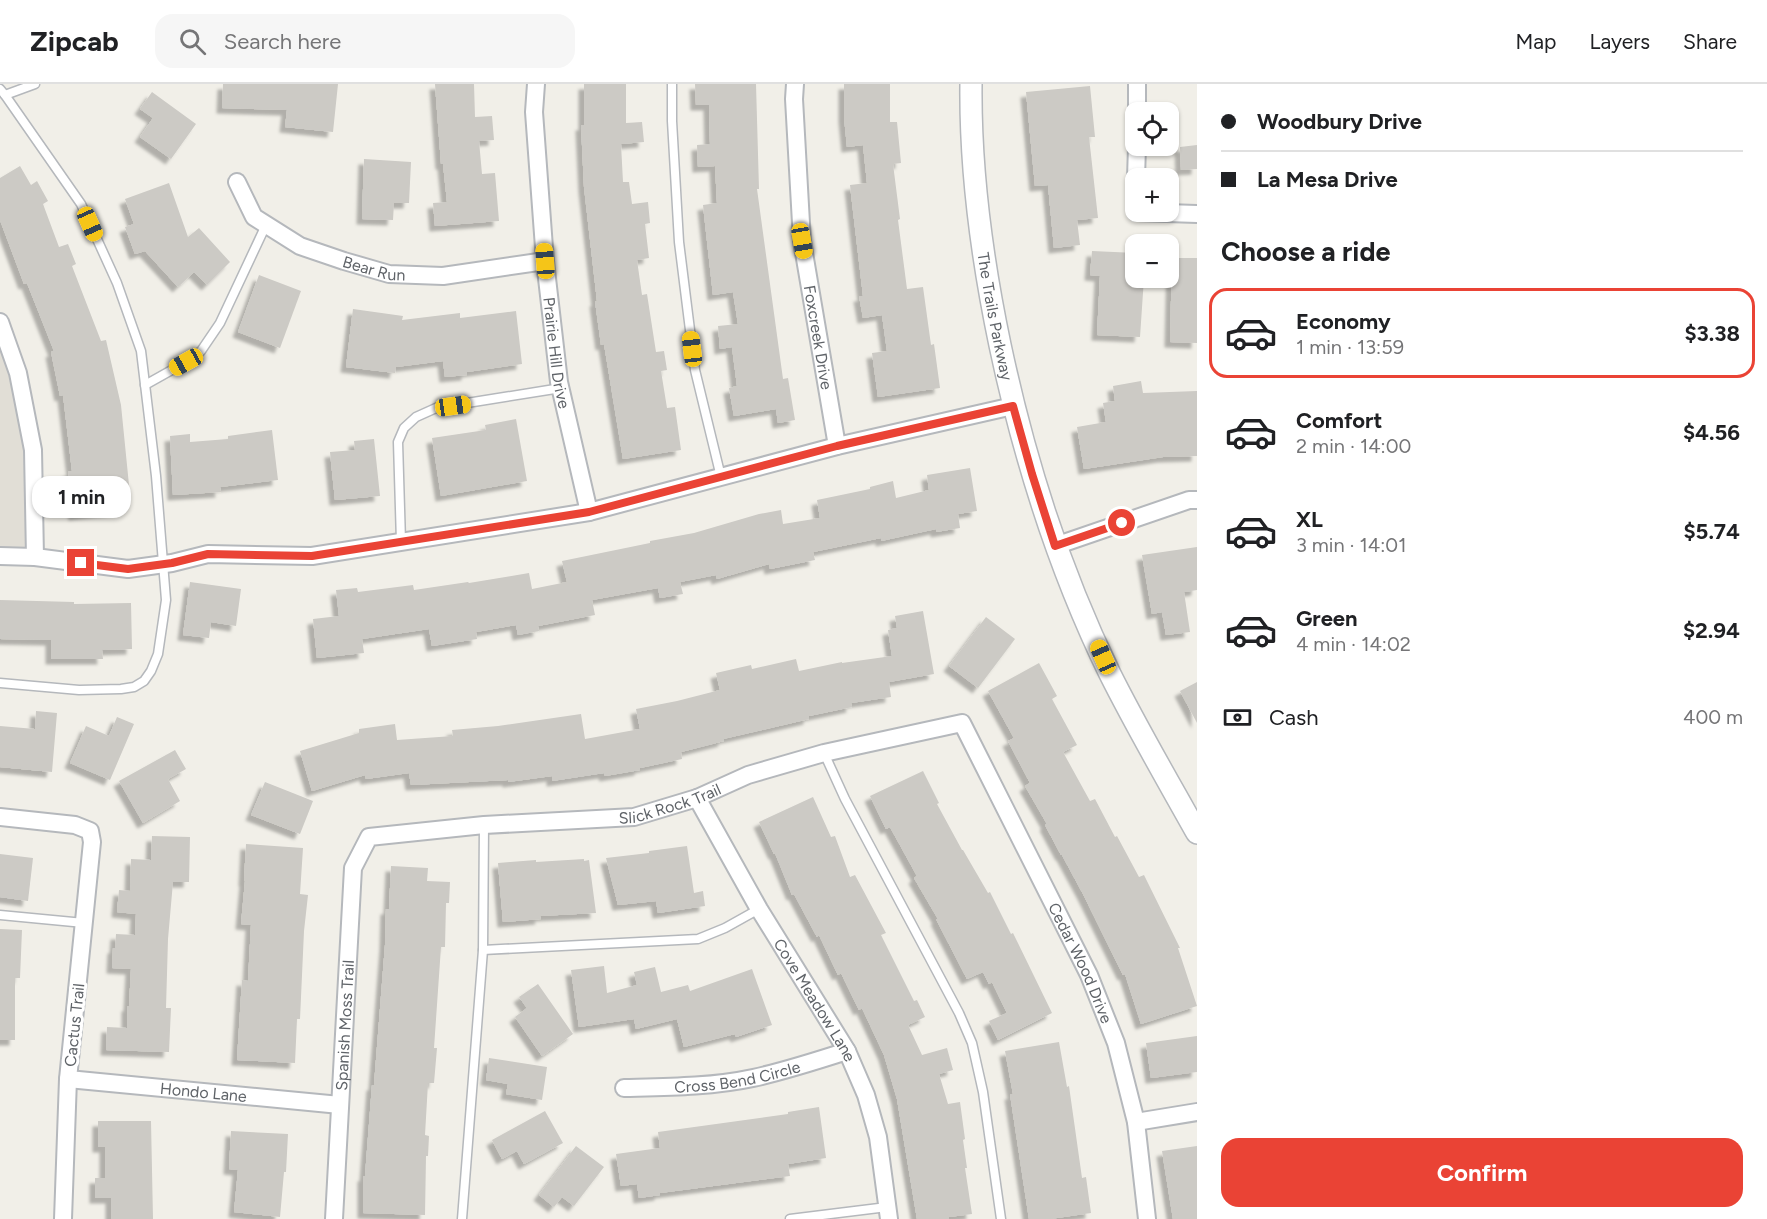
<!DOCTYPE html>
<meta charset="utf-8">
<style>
:root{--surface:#fff;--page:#f6f6f6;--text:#202124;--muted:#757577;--line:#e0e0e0;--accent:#ea4335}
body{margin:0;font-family:Figtree,sans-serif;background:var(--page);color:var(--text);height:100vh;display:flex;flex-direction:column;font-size:22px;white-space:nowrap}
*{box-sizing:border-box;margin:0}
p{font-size:20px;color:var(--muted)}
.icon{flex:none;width:33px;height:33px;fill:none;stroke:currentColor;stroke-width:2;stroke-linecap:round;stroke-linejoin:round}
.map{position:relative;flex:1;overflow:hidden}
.panel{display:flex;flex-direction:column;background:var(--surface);width:570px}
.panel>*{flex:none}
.guide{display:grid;align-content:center;height:132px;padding:0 24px;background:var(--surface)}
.controls{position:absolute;left:1125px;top:18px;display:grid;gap:12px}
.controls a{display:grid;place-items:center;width:54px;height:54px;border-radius:12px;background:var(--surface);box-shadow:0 2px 4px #0004;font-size:30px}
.end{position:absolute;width:27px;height:27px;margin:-14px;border:8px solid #ea4335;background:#fff;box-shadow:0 0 0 3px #fff}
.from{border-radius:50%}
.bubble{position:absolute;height:42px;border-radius:18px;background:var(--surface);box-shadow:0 2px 4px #0004;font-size:20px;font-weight:700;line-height:42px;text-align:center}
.car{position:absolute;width:18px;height:36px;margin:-18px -9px;border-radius:8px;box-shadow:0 0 4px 2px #0007;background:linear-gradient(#f5c518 24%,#345 0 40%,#f5c518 0 76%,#345 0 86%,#f5c518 0)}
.guide b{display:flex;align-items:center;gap:21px;height:57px;font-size:22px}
.guide b+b{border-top:2px solid var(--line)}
.guide i{width:15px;height:15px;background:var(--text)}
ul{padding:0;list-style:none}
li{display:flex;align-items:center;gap:18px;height:90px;margin:0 12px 9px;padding:0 12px;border:3px solid transparent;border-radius:18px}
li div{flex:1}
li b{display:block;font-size:22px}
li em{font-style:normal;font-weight:700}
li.current{border-color:var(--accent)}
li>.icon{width:54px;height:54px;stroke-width:1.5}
h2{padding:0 24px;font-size:27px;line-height:72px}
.pay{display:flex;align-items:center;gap:15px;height:66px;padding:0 24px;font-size:22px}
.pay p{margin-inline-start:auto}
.action{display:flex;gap:12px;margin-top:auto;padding:12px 24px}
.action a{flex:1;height:69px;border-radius:18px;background:var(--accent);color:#fff;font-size:24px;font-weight:700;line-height:69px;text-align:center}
header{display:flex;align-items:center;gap:36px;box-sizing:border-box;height:84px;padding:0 30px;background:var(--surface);border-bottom:2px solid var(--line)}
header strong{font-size:28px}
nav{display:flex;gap:33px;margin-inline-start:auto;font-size:21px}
.search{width:420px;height:54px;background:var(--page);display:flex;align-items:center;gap:15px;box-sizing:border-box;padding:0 21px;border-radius:18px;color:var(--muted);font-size:22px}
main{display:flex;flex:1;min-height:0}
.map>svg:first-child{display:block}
</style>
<header>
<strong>Zipcab</strong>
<div class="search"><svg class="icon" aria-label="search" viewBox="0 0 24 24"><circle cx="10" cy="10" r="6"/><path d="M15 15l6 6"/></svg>Search here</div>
<nav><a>Map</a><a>Layers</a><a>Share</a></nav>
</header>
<main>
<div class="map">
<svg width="1197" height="1135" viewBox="0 0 1197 1135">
<defs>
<filter id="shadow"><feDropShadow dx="-5.5" dy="5.5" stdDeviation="1.5" flood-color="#0004"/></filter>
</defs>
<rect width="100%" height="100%" fill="#f1efe8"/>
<!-- education -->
<polygon fill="#e1ded6" points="0,238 18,289 35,473 0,472"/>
<!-- building -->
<g fill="#cccac5" filter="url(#shadow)">
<polygon points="223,0 338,0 333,48 285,43 287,26 222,24"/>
<polygon points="435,0 474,0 475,33 492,32 494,56 479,57 482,90 495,89 499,137 435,142 433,119 447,118 443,80 441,80"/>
<polygon points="584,0 626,0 626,39 642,38 644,58 621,60 623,98 629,98 632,120 648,118 650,139 645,140 649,174 637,176 642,211 647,210 656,268 664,267 667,286 661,287 667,324 675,323 681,366 623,375 604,260 601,261 595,217 597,217 584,103 581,41 584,41"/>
<polygon points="695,0 756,0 759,105 757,105 783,295 788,294 795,336 778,339 776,325 734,332 729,304 737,302 732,263 720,265 718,242 738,240 733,208 713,211 703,121 717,119 715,82 698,83 697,61 710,60 709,21 696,21"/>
<polygon points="844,0 890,0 890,38 897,38 901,79 893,80 900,135 898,136 907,205 923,203 931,261 934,260 940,304 878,313 872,269 887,267 882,231 863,234 859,212 863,212 850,101 867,99 863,61 847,63 844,33"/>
<polygon points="1090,2 1095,53 1089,53 1098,134 1077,136 1080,161 1054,164 1048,101 1035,102 1026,8"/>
<polygon points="152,8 196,40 171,75 140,53 153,34 140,25"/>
<polygon points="1197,61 1197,85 1181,86 1180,63"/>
<polygon points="364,75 411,78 409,119 394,119 393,136 362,135"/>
<polygon points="20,82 31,101 37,97 48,117 43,120 59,163 68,160 76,180 72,182 101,257 106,256 121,321 130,411 110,413 112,427 74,431 68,387 72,387 63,311 60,312 51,268 54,267 27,199 24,200 0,136 0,94"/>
<polygon points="169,99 188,153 199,144 230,178 207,201 194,188 178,203 145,167 135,170 125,143 134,140 125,115"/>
<polygon points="1092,167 1136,169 1136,194 1144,194 1140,253 1097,251 1100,192 1090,191"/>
<polygon points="1172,174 1197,174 1197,259 1170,258"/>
<polygon points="259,191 301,207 280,264 238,248"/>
<polygon points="353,225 403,232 402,236 460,229 460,234 516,227 522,280 467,288 467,291 445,293 443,277 396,283 395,289 346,283"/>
<polygon points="1141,297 1143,309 1197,307 1197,372 1163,373 1084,385 1077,343 1106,338 1103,319 1115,317 1113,302"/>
<polygon points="516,335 527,397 441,412 432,354 486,346 485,341"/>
<polygon points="272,346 278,396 220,403 221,408 173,411 170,352 190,350 190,358 228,355 228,352"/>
<polygon points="374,355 380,412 335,416 330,368 355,366 354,357"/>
<polygon points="970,384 977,427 958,430 960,444 936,448 936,445 881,457 881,454 813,468 815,476 770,485 769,480 717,495 716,491 680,498 683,510 660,514 658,504 592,516 595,531 538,542 539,547 518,551 516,541 476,548 477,555 432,562 429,545 362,555 364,569 317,574 313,535 339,532 336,506 357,504 358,508 413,501 414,506 468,498 469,499 529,489 532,505 567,498 562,477 650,459 650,457 694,449 759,430 781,426 783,440 820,434 817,416 870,405 870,403 893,397 896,414 929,406 927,391"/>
<polygon points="1197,463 1197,506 1184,508 1190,548 1166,551 1162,528 1152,530 1142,471"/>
<polygon points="190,498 241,505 236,542 211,538 209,554 183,551"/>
<polygon points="0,516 74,518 74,520 131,519 132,565 102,566 103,575 51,575 51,556 0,555"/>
<polygon points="923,527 934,590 889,598 891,613 851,619 852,623 809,632 809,635 723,655 724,657 681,668 682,675 640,684 640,686 605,692 604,689 552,697 552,692 508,698 508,696 411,701 409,689 366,695 365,691 312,707 300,667 359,649 359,645 395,640 397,656 453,652 452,646 498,642 581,630 585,655 640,645 636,625 677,617 720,606 716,589 751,581 752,585 796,575 799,587 842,578 842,579 892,572 888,546 897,544 895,532"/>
<polygon points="986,533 1015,555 978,604 949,582"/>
<polygon points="1039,579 1057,612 1052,615 1077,661 1063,668 1090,717 1095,715 1115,753 1117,752 1139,793 1144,791 1180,864 1178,864 1197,922 1141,940 1125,890 1123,891 1083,810 1062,771 1061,771 1045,741 1047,740 1025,702 1030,699 1008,657 1014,654 988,607"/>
<polygon points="1197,598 1197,639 1180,607"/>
<polygon points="36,627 57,629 52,688 0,683 0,642 35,645"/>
<polygon points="117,633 134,640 110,696 70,679 86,642 109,652"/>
<polygon points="175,666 186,685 168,695 180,717 143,739 119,697"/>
<polygon points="923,687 939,719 937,720 962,766 963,766 988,809 990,808 1011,850 1013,849 1052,929 998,956 989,937 1007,929 992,898 989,900 983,888 967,895 936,835 938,835 914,794 917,792 890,743 886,745 870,712"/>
<polygon points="265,698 313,717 300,750 251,731"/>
<polygon points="813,713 831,753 835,752 850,793 855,791 879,836 886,849 881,851 914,917 917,916 925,933 908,941 922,971 947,964 953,986 939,990 948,1020 960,1018 965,1055 963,1056 967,1084 965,1084 972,1130 949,1133 949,1135 917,1135 897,1015 884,971 862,924 859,926 841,889 838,891 819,851 817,853 794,810 792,811 775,769 774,770 759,738"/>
<polygon points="152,752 190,753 189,798 173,798 168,855 166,924 171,924 169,968 106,966 107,943 127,944 127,922 129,922 131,885 112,884 113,864 115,864 116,850 135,851 136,830 117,828 119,806 130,807 131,775 151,776"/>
<polygon points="246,760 303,764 300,810 308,811 304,847 300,935 297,935 295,979 237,976 242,896 248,897 251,841 241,840 245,797 244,797"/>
<polygon points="687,762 694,809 703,807 705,822 658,829 656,817 618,821 606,774 649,769 649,767"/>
<polygon points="0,770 33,774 28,817 0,813"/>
<polygon points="584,775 584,777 589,776 596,829 540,832 541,835 503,838 498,779 536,776 536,778"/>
<polygon points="391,782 428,784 427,797 450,798 449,819 446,819 445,863 441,863 434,964 437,964 434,999 428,999 425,1051 429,1052 428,1072 426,1072 425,1131 363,1129 363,1092 365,1092 372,1001 374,1001 385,861 386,825 389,825"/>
<polygon points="0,845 22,846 20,894 15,894 15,956 0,956"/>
<polygon points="604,882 607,909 637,901 634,888 655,883 661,908 688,901 690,907 752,885 772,941 736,953 735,950 684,963 677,935 636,945 634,935 579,943 571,886"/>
<polygon points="538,900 573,950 542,972 515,933 527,924 519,913"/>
<polygon points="1197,952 1197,988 1151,994 1146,959"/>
<polygon points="1059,958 1067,1003 1069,1002 1082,1094 1086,1093 1091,1129 1050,1135 1029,1135 1010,1010 1013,1010 1005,967"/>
<polygon points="489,974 547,983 542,1016 506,1010 508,1000 486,996"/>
<polygon points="819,1023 826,1074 788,1080 790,1092 660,1109 660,1111 639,1114 637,1100 621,1102 616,1070 660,1064 658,1048 788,1030 788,1028"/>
<polygon points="545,1027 563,1059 524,1080 517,1067 502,1075 492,1056"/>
<polygon points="98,1037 151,1037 153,1135 111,1135 111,1114 95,1114 95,1094 105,1094 105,1063 98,1063"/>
<polygon points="231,1047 288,1050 286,1088 284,1088 280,1133 234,1128 238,1086 229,1085"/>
<polygon points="576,1062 604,1083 574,1122 562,1113 554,1123 539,1111"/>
<polygon points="1197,1062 1197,1135 1173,1135 1162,1067"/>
</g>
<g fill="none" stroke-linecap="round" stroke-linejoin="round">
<defs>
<g id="service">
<polyline points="672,0 672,37 679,158 695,286 721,393"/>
<polyline points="0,5 5,11 35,0"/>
<polyline points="145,301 186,278 201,267 220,239 266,141"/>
<polyline points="401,458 398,358 404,344 416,333 436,324 561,304"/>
<polyline points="0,599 79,606 121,605 134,603 144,597 151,587 158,570 166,516 156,392 141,267 117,199 81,120 5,11"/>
<polyline points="824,669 845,715 959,929 972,959 983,1008 1001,1135"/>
<polyline points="0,831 84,839"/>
<polyline points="483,866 698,855 725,844 759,825"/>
<polyline points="462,1135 483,866 484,741"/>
<polyline points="790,1135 887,1123"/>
</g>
<g id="minor">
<path id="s1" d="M536 0 534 28 545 177 559 298 589 428"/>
<path id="s2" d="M795 0 794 15 802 157 837 362"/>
<polyline points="1137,28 1137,0"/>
<polyline points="1136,94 1137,62"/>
<path id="s3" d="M237 98 254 133 300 162 344 177 389 190 443 192 545 177"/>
<polyline points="1136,128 1197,130"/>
<polyline points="0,238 18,289 33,366 35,473"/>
<polyline points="1055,462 1189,416 1197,416"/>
<polyline points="0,472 35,473 128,485 172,479 208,470 312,472 589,428 837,362 1013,322"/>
<path id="s4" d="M697 714 759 825 847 967 866 1011 878 1053 889 1135"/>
<polyline points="0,733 75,741 90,747 92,758 68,995 63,1135"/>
<path id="s5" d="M68 995 340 1021"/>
<path id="s6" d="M624 1004C667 1003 711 1003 753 994 785 987 816 977 847 967"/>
<polyline points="1136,1038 1197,1028"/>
<path id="s7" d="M334 1135 353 784 369 753 484 741 634 733 697 714 748 691 824 669 962 639 1089 891 1116 959 1136 1038 1147 1135"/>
</g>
<g id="tertiary">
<path id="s8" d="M971 0C970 87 982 175 1000 261 1024 374 1059 486 1110 590 1137 644 1168 697 1197 749"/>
</g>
</defs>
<!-- service casing -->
<use href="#service" stroke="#b5b8bc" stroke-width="11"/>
<!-- minor casing -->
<use href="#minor" stroke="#b5b8bc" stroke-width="20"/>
<!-- tertiary casing -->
<use href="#tertiary" stroke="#b5b8bc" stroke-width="24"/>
<!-- service -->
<use href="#service" stroke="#fff" stroke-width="8"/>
<!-- minor -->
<use href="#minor" stroke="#fff" stroke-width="16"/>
<!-- tertiary -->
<use href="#tertiary" stroke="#fff" stroke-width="21"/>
</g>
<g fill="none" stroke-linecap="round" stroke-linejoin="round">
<!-- route -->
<polyline stroke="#ea4335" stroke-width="8" points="81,479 128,485 172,479 208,470 312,472 589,428 837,362 1013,322 1032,390 1055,462 1122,439"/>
</g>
<g text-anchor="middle" stroke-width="6" stroke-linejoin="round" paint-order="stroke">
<!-- street labels -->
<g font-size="16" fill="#5f6368" stroke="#fff">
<text dy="6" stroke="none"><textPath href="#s3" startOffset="171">Bear Run</textPath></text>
<text dy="6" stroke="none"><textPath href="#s8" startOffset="234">The Trails Parkway</textPath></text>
<text dy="6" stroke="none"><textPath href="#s2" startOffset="255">Foxcreek Drive</textPath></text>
<text dy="6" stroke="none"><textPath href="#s1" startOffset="270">Prairie Hill Drive</textPath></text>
<text dy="6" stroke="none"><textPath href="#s7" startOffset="690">Slick Rock Trail</textPath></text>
<text dy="6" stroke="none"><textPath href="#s7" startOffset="1262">Cedar Wood Drive</textPath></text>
<text dy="6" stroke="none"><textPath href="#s4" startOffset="234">Cove Meadow Lane</textPath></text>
<text transform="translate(74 941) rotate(-84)" y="6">Cactus Trail</text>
<text dy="6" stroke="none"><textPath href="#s7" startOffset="194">Spanish Moss Trail</textPath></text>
<text dy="6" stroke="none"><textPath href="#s6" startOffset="114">Cross Bend Circle</textPath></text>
<text dy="6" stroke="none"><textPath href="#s5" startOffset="136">Hondo Lane</textPath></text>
</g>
</g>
</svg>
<div class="controls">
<a><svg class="icon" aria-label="locate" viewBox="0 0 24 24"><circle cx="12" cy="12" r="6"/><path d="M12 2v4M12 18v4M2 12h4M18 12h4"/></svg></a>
<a>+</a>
<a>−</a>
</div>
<i class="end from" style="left:1122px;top:439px"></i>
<i class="end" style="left:81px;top:479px"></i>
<div class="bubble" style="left:32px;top:392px;width:99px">1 min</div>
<i class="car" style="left:90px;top:140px;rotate:156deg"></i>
<i class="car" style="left:802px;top:157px;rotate:170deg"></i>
<i class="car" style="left:545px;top:177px;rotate:356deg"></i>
<i class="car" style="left:692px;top:265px;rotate:353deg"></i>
<i class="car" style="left:186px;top:278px;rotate:241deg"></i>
<i class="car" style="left:453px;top:322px;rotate:82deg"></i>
<i class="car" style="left:1103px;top:573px;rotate:336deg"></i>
</div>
<section class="panel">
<div class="guide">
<b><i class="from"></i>Woodbury Drive</b>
<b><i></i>La Mesa Drive</b>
</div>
<h2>Choose a ride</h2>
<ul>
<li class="current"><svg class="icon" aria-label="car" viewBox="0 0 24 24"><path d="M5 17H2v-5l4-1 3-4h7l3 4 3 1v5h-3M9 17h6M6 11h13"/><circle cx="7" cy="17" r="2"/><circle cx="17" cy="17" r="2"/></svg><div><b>Economy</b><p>1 min · 13:59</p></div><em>$3.38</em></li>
<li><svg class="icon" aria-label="car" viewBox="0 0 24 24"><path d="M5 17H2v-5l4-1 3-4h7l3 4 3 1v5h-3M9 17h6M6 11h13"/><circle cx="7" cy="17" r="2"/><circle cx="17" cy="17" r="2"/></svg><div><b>Comfort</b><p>2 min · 14:00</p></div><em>$4.56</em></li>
<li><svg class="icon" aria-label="car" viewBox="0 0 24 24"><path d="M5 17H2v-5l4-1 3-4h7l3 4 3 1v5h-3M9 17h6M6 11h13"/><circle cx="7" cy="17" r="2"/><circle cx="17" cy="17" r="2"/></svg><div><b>XL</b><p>3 min · 14:01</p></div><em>$5.74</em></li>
<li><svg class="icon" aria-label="car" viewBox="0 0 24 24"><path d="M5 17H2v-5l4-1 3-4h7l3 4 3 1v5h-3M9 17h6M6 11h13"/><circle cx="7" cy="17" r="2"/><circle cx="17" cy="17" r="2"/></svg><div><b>Green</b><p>4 min · 14:02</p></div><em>$2.94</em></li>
</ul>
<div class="pay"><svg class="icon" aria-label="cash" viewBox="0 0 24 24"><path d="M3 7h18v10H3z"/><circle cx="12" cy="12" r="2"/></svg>Cash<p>400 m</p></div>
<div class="action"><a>Confirm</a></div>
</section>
</main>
